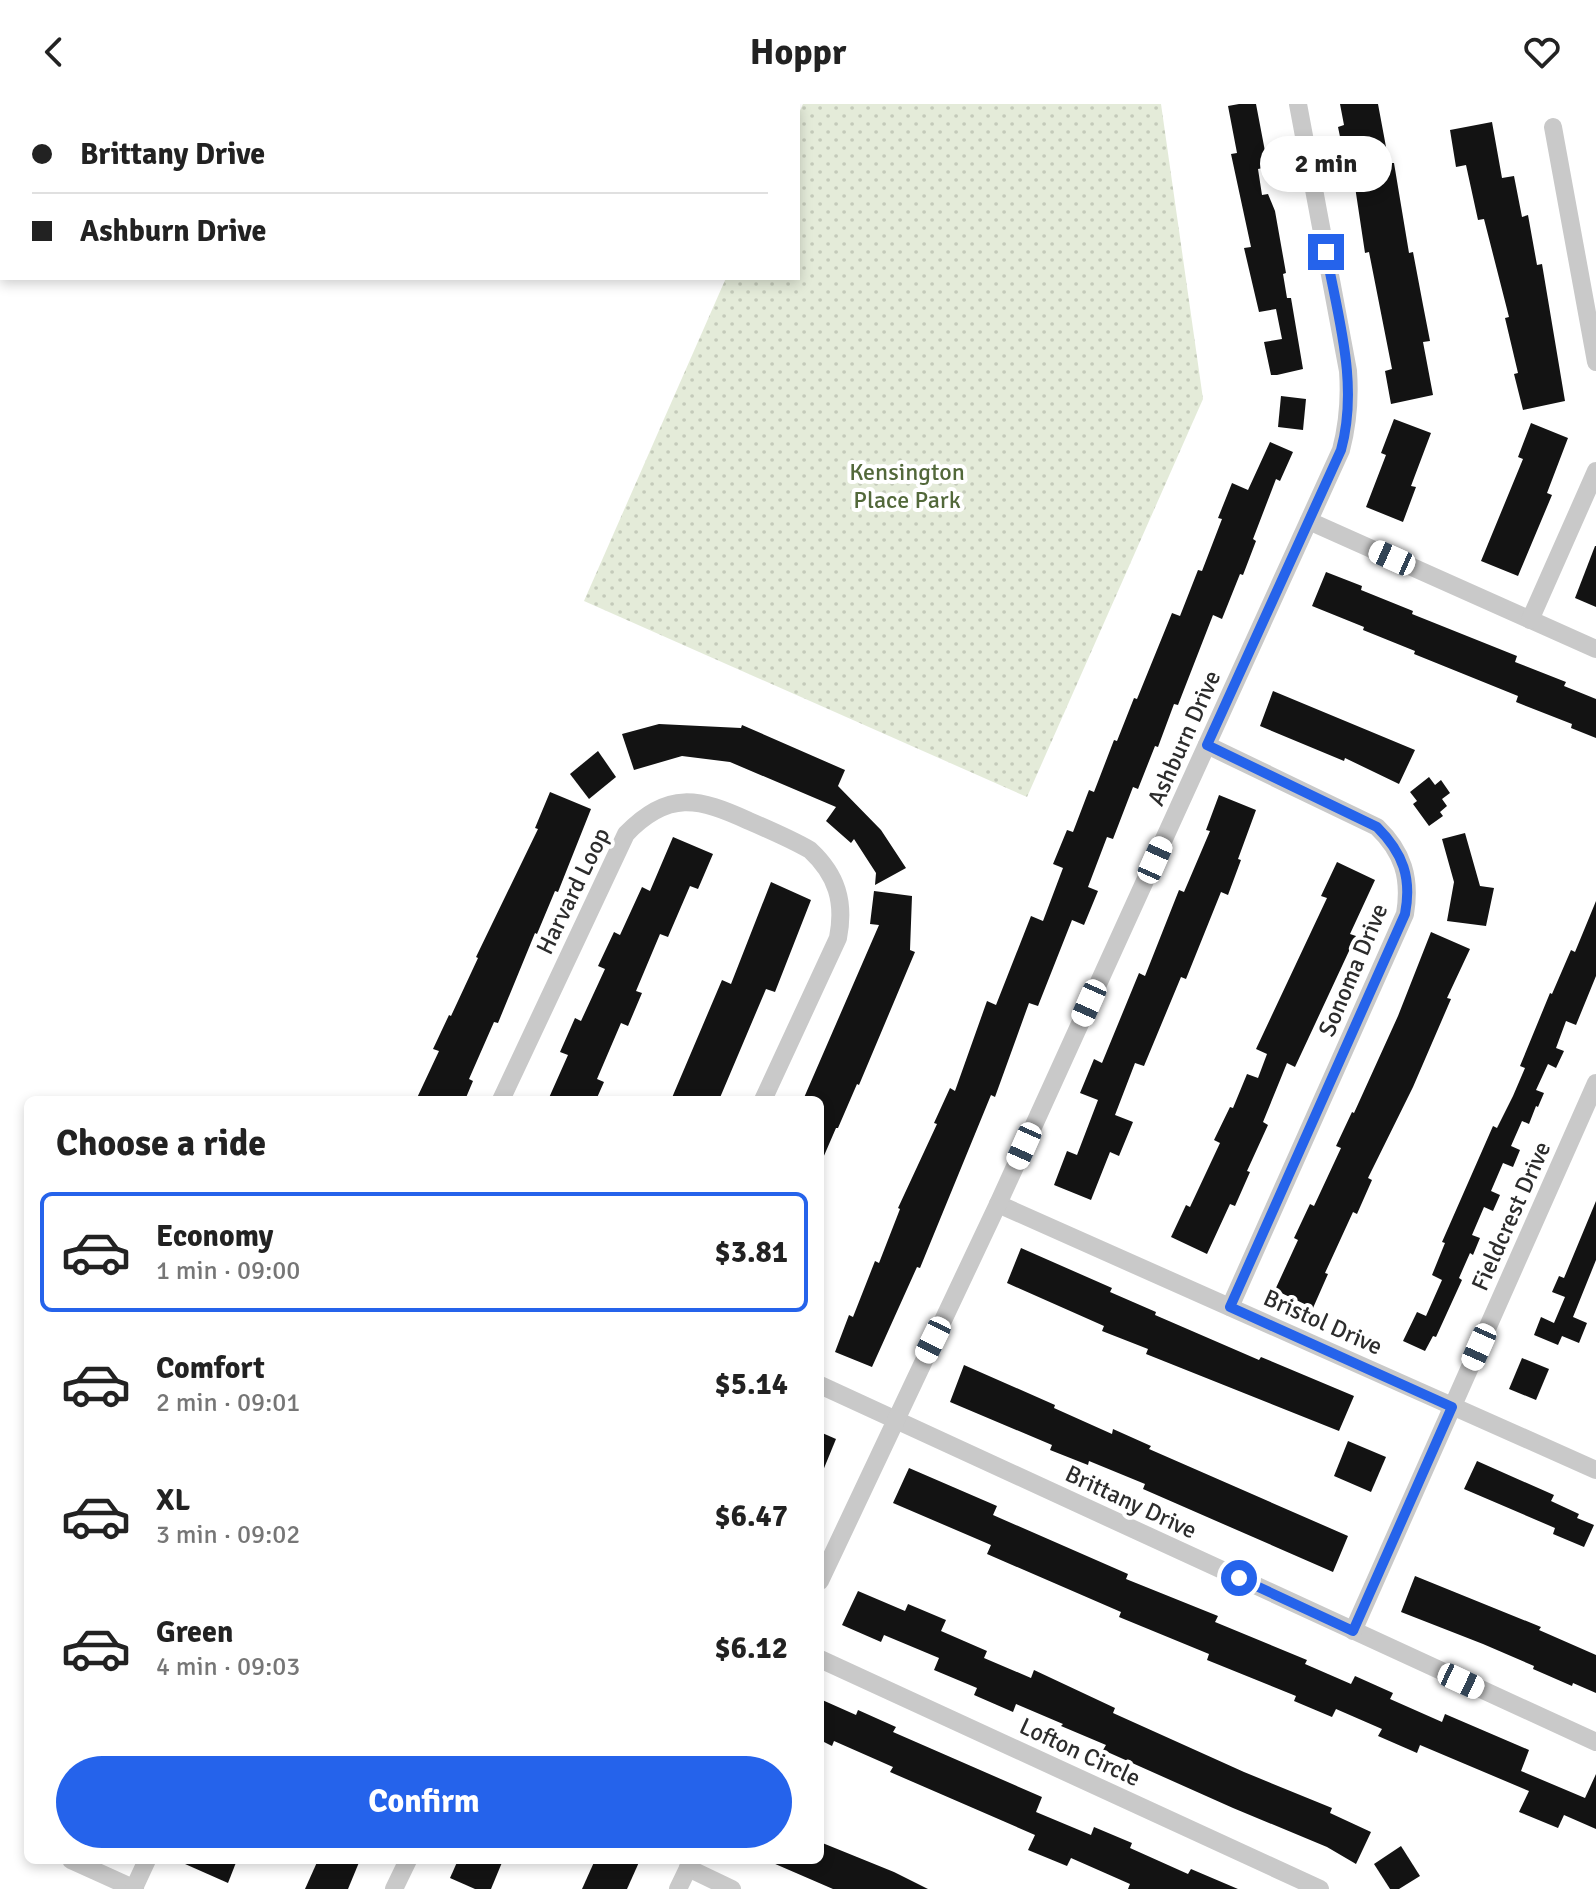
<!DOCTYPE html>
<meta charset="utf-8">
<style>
:root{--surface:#fff;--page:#f2f2f2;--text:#222;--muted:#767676;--line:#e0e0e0;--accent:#2563eb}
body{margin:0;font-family:Signika,sans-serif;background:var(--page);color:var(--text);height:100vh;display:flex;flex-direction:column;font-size:30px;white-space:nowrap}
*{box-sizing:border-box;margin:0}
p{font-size:26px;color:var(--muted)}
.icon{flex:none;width:44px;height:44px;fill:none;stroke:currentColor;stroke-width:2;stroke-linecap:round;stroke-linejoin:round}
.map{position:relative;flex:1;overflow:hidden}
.details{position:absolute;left:24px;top:992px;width:800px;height:768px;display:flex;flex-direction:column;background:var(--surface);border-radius:12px;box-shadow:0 4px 12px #0003}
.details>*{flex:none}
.banner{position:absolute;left:0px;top:0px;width:800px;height:176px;box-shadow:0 4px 12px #0003;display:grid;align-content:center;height:176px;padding:0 32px;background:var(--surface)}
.end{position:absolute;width:36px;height:36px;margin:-18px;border:10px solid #2563eb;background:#fff;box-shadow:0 0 0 4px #fff}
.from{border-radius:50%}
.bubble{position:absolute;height:56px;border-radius:28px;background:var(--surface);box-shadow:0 4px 12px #0003;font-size:26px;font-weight:700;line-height:56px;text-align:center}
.car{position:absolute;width:24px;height:48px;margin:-24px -12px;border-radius:10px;box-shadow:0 0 6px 2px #0007;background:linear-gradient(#fff 24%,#345 0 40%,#fff 0 76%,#345 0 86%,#fff 0)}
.banner b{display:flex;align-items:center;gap:28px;height:76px;font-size:30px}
.banner b+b{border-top:2px solid var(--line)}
.banner i{width:20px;height:20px;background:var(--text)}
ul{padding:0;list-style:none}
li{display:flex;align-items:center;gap:24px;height:120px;margin:0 16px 12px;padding:0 16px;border:4px solid transparent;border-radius:12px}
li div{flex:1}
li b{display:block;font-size:30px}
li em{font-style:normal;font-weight:700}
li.on{border-color:var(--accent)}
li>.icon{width:72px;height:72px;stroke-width:1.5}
h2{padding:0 32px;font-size:36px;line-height:96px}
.button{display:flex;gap:16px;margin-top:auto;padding:16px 32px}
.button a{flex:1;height:92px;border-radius:48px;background:var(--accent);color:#fff;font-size:32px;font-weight:700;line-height:92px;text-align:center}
header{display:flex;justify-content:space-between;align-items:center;height:104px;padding:0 32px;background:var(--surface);font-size:36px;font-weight:700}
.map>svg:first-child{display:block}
</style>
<header><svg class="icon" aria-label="back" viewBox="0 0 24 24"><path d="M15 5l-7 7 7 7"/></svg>Hoppr<svg class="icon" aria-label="heart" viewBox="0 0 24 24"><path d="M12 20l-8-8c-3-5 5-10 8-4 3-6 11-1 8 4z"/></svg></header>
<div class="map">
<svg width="1596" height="1785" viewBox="0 0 1596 1785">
<defs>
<pattern id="park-dots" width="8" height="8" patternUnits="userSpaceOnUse" patternTransform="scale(2)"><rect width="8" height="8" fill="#e4ebd9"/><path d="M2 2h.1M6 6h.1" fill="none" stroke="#c4caba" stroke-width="1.8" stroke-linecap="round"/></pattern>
</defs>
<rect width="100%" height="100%" fill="#fff"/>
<!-- park -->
<polygon fill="url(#park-dots)" points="803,0 1161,0 1203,295 1027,693 584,497 726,174 798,174 798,11"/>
<!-- building -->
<g fill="#131313">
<polygon points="1239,0 1256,0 1268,63 1258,65 1262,91 1268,90 1275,107 1286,169 1283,170 1287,194 1291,194 1303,265 1277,271 1271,271 1264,238 1282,235 1276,205 1259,208 1244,144 1251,143 1231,50 1237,49 1228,2"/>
<polygon points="1340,0 1378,0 1389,59 1394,59 1409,149 1413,148 1423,201 1430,237 1423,238 1433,291 1391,300 1385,267 1392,265 1369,148 1365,149 1351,56 1345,57 1338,23 1344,21"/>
<polygon points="1492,18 1502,74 1514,72 1522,113 1528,111 1537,161 1542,160 1565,297 1523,306 1514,270 1518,269 1505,214 1509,213 1484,115 1478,116 1466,61 1456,63 1450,26"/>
<polygon points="1281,292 1306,295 1303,326 1278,323"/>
<polygon points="1394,315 1431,329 1411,382 1416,383 1403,418 1366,403 1386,351 1381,349"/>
<polygon points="1531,319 1568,334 1547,389 1552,391 1518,472 1481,457 1523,355 1518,353"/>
<polygon points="1270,338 1293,348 1280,377 1276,375 1253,435 1256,437 1243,471 1240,470 1222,515 1213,511 1178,601 1174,600 1158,643 1155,642 1138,685 1133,683 1113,735 1107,733 1088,783 1098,787 1084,821 1072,816 1038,902 1029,899 995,993 991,991 920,1164 917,1163 872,1263 835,1248 849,1211 853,1213 875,1157 879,1159 900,1105 898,1104 937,1020 934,1019 950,984 955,987 987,897 996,901 1031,812 1043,817 1063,764 1053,760 1067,726 1073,728 1089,686 1094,688 1114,636 1117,637 1134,594 1137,595 1172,509 1180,512 1198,466 1202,467 1222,415 1218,414 1232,379 1248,386"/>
<polygon points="1595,442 1596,442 1596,503 1575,494"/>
<polygon points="1326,468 1362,482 1361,486 1413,507 1412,510 1517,552 1515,558 1566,578 1564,582 1596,595 1596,634 1571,624 1572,620 1516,598 1518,592 1414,550 1415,547 1363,526 1364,523 1312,502"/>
<polygon points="1273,587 1415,646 1399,680 1345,654 1344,657 1260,622"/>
<polygon points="659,620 741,624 742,621 845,666 838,682 881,726 906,764 875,781 876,769 854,735 851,739 826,717 836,703 730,658 682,652 634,666 622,630"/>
<polygon points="598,647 616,673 589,695 570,670"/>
<polygon points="1429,673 1435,681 1441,676 1450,689 1442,695 1447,702 1440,708 1443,712 1429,722 1413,700 1417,697 1410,688"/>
<polygon points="550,688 591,705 558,788 555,787 537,830 535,829 498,919 494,918 469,975 473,977 465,996 416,996 439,947 433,945 449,911 451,912 478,854 476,853 538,725 535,724"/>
<polygon points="1219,691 1256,706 1238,755 1241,756 1228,791 1221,788 1186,875 1181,873 1144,962 1135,959 1115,1011 1133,1018 1119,1052 1110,1048 1091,1096 1054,1081 1067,1047 1077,1051 1098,996 1080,989 1094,955 1102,959 1139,869 1145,872 1179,786 1184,788 1210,727 1206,726"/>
<polygon points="1465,729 1480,782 1494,784 1486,822 1447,817 1454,778 1442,735"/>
<polygon points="673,733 713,750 698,785 690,782 668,833 660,830 636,887 642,889 628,922 621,919 597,975 604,978 596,996 548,996 568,951 560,948 575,914 581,917 605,865 598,862 614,828 620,831 642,783 650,787"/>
<polygon points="1337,758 1375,776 1350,830 1356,832 1295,963 1287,959 1263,1018 1268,1021 1247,1067 1250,1068 1235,1102 1230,1100 1207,1150 1171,1133 1186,1101 1190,1103 1220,1039 1214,1036 1230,1003 1233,1004 1247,970 1258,974 1267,950 1256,945 1327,794 1321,792"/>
<polygon points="771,778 811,796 775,888 766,885 719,996 671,996 722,876 731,880"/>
<polygon points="874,787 912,792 910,846 915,848 859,981 857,980 838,1024 836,1024 820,1061 820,996 803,996 879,821 870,820"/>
<polygon points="1596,797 1596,872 1576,921 1566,917 1556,944 1564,947 1556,964 1548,960 1536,986 1544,989 1538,1003 1536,1002 1529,1020 1522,1017 1511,1042 1520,1046 1513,1063 1503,1059 1491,1087 1500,1091 1493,1107 1484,1103 1472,1131 1480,1134 1473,1151 1470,1149 1459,1174 1462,1176 1436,1233 1433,1232 1425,1247 1403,1237 1417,1208 1426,1212 1442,1176 1432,1171 1445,1139 1442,1138 1493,1022 1497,1024 1513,992 1525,964 1520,962 1550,889 1552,890 1571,846 1575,848"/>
<polygon points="1431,828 1470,845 1447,894 1451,895 1413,983 1368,1074 1372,1076 1357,1110 1353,1108 1325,1169 1328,1170 1313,1204 1275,1186 1298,1136 1294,1134 1310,1100 1314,1102 1341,1044 1336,1042 1352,1008 1354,1009 1398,912"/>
<polygon points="1596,1097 1596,1156 1573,1213 1587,1219 1579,1239 1562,1232 1558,1241 1534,1231 1541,1213 1554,1219 1565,1193 1552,1188 1559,1172 1564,1174"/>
<polygon points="1021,1144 1112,1184 1110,1188 1156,1208 1155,1211 1259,1256 1261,1253 1354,1292 1339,1327 1146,1250 1148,1245 1102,1227 1104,1222 1007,1179"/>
<polygon points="1522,1254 1549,1265 1536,1296 1509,1285"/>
<polygon points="964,1261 1055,1301 1054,1304 1112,1330 1113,1325 1151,1342 1149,1345 1348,1432 1333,1468 1143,1385 1145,1380 1089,1357 1088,1361 1050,1346 1052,1341 950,1298"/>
<polygon points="820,1328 836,1335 820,1374"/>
<polygon points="1348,1337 1386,1353 1371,1388 1334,1372"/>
<polygon points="1477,1357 1554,1391 1551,1397 1579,1410 1577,1414 1594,1421 1584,1443 1553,1430 1555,1424 1464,1385"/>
<polygon points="909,1364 997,1402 993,1411 1128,1470 1126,1475 1218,1512 1215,1518 1307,1556 1305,1560 1351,1580 1355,1572 1393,1589 1390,1595 1442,1618 1445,1610 1529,1646 1521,1667 1585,1694 1596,1670 1596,1725 1564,1711 1558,1724 1519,1708 1529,1687 1420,1641 1417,1649 1378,1632 1382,1625 1336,1605 1332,1613 1294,1597 1296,1592 1207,1556 1209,1550 1119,1513 1121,1508 987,1450 991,1441 893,1399"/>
<polygon points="1415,1472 1541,1523 1539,1526 1596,1551 1596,1589 1573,1579 1572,1582 1533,1565 1534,1562 1483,1540 1401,1508"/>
<polygon points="858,1487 905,1507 908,1500 946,1516 941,1527 987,1547 984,1554 1031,1574 1034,1566 1115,1604 1113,1609 1244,1668 1332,1704 1330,1709 1371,1728 1356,1760 1327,1743 1233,1704 1103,1646 1106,1641 1061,1622 1063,1620 1016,1600 1013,1608 974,1591 977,1584 934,1566 939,1554 884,1531 881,1538 842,1521"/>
<polygon points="820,1595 856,1611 858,1606 896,1623 893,1628 1042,1693 1036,1708 1091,1731 1094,1723 1132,1739 1130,1744 1188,1770 1191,1765 1238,1785 1128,1785 1130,1780 1071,1754 1067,1762 1028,1746 1035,1731 890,1668 893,1663 834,1637 832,1642 820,1636"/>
<polygon points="820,1738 894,1768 928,1785 833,1785 766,1756 820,1756"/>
<polygon points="1401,1742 1420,1772 1399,1785 1390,1785 1374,1760"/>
<polygon points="176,1756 237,1756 228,1779"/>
<polygon points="318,1756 360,1756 348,1785 305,1785"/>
<polygon points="458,1756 503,1756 491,1785 475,1785 450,1774"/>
<polygon points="595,1756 640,1756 627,1785 582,1785"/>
</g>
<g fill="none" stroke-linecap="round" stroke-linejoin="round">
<!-- lane -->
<polyline stroke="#c9c9c9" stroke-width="9" points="428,0 428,2"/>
<!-- street -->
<g stroke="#c9c9c9" stroke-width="18">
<polyline points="1553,23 1596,258"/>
<polyline points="1309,417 1596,545"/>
<polyline points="1530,516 1596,367"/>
<path d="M1207 641 1377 723C1403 748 1411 774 1405 810L1230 1203"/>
<path d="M501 996 626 730C668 686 699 694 749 717 770 726 791 735 810 746 837 771 845 798 838 834L763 996"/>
<polyline points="998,1100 1596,1366"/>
<polyline points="820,1281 1596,1638"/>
<path d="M820 1477 998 1100 1341 346C1348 319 1350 295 1348 267L1298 0"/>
<polyline points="1353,1527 1596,979"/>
<polyline points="820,1555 1320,1785"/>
<polyline points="71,1756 135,1785"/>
<polyline points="688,1764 732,1785"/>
<polyline points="134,1784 147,1756"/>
<polyline points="394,1785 408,1756"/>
<polyline points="678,1785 692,1756"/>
</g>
<!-- secondary -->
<g stroke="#b6b6b6" stroke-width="24">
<polyline points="536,2 548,0"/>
<polyline points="0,96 2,95"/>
</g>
</g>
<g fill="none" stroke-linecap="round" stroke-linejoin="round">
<!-- route -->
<path stroke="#2563eb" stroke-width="10" d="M1239 1474 1353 1527 1452 1303 1230 1203 1405 810C1412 774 1403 749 1377 723L1207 641 1341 346C1359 280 1338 214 1326 148"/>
</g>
<g text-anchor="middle" stroke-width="8" stroke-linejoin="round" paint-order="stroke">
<!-- park labels -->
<g font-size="24" fill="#52683a" stroke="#fff">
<text x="907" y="376">Kensington<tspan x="907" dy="28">Place Park</tspan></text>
</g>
<!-- street labels -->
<g font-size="24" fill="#2c2c2c" stroke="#fff">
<text transform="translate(1184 634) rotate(-66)" y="8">Ashburn Drive</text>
<text transform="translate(573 787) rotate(-64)" y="8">Harvard Loop</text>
<text transform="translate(1353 866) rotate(-67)" y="8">Sonoma Drive</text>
<text transform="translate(1511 1112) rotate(-66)" y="8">Fieldcrest Drive</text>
<text transform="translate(1323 1218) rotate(24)" y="8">Bristol Drive</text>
<text transform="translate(1131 1398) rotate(25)" y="8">Brittany Drive</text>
<text transform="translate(1080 1648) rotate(25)" y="8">Lofton Circle</text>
</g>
</g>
</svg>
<i class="end from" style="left:1239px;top:1474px"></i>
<i class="end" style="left:1326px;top:148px"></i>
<div class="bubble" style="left:1260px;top:32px;width:132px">2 min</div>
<i class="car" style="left:1392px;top:454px;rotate:294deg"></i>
<i class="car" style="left:1155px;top:756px;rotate:24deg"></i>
<i class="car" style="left:1089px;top:899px;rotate:204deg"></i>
<i class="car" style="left:1024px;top:1042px;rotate:204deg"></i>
<i class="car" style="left:933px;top:1236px;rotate:206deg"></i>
<i class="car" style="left:1479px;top:1243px;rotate:204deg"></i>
<i class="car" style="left:1461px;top:1577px;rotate:115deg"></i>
<div class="banner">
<b><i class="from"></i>Brittany Drive</b>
<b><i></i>Ashburn Drive</b>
</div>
<section class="details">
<h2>Choose a ride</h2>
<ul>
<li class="on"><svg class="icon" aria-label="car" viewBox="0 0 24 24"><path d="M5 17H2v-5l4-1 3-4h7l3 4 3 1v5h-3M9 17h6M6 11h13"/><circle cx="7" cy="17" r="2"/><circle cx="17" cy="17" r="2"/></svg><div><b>Economy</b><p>1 min · 09:00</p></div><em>$3.81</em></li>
<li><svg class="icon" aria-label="car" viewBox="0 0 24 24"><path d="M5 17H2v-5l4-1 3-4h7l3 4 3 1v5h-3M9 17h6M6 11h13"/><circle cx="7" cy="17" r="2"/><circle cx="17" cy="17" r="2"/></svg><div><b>Comfort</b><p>2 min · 09:01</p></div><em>$5.14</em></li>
<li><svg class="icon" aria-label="car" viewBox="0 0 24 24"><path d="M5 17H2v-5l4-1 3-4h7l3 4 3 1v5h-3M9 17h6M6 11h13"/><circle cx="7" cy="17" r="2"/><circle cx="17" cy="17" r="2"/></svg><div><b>XL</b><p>3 min · 09:02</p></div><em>$6.47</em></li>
<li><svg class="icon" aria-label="car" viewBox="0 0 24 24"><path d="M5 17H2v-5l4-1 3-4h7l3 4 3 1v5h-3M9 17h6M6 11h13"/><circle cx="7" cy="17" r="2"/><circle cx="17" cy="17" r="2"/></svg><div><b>Green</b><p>4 min · 09:03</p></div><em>$6.12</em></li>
</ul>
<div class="button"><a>Confirm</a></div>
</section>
</div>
